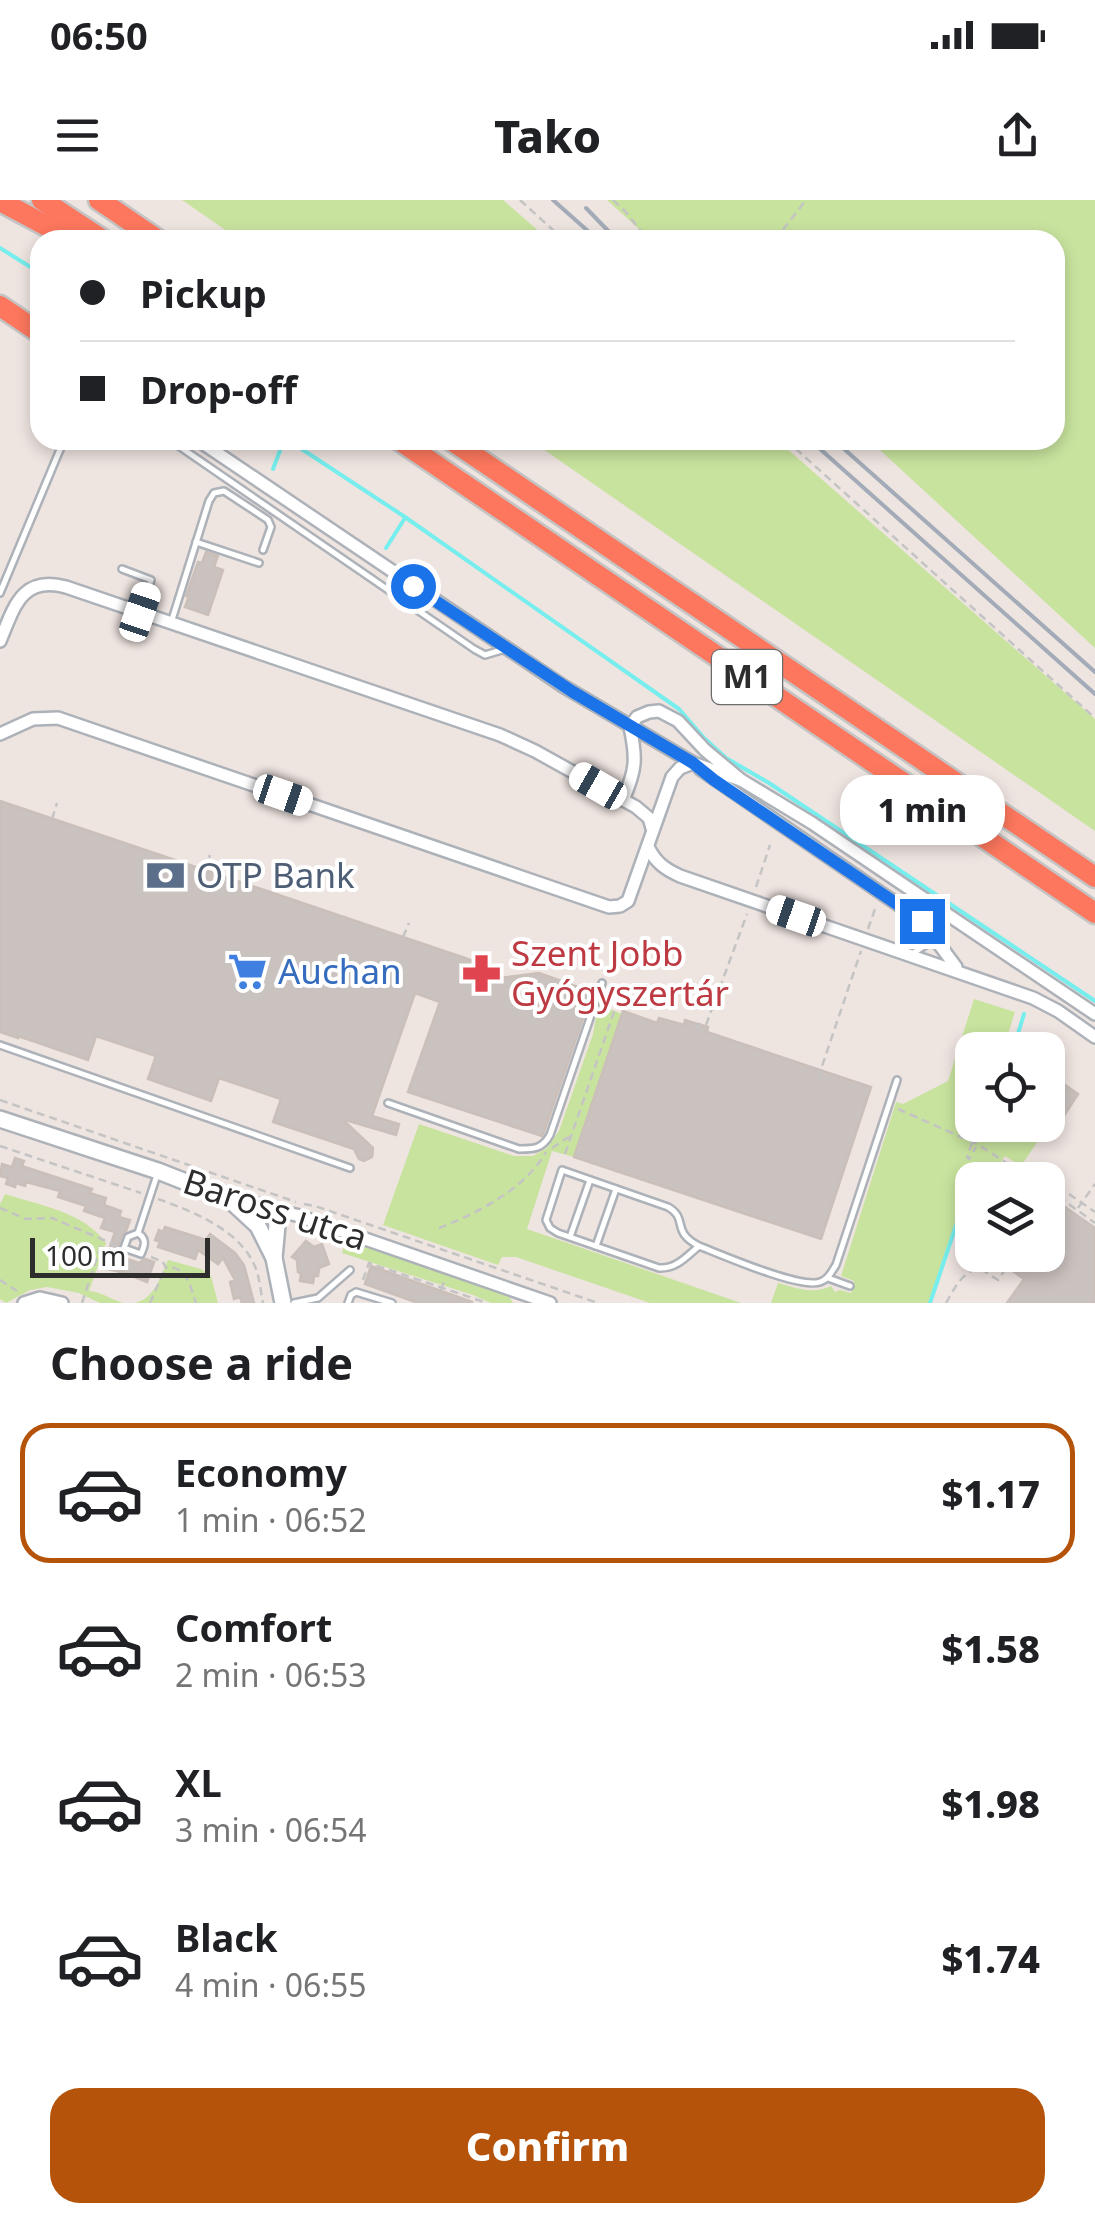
<!DOCTYPE html>
<meta charset="utf-8">
<style>
:root{--surface:#fff;--page:#f6f6f6;--text:#202124;--muted:#757577;--line:#e0e0e0;--accent:#b45309}
body{margin:0;font-family:"Noto Sans",sans-serif;background:var(--page);color:var(--text);height:100vh;display:flex;flex-direction:column;font-size:38px;white-space:nowrap}
*{box-sizing:border-box;margin:0}
p{font-size:32px;color:var(--muted)}
.icon{flex:none;width:55px;height:55px;fill:none;stroke:currentColor;stroke-width:2;stroke-linecap:round;stroke-linejoin:round}
.map{position:relative;height:1103px;overflow:hidden}
.side{display:flex;flex-direction:column;background:var(--surface);flex:1}
.side>*{flex:none}
.top-card{position:absolute;left:30px;top:30px;width:1035px;height:220px;border-radius:30px;box-shadow:0 5px 15px #0003;display:grid;align-content:center;height:220px;padding:0 50px;background:var(--surface)}
.tools{position:absolute;left:955px;top:832px;display:grid;gap:20px}
.tools a{display:grid;place-items:center;width:110px;height:110px;border-radius:20px;background:var(--surface);box-shadow:0 5px 15px #0003;font-size:50px}
.scale{position:absolute;left:30px;bottom:25px;width:180px;box-sizing:border-box;padding-left:10px;border:5px solid #2d2d2d;border-top:0;font-size:28px;line-height:35px;white-space:nowrap;color:#2d2d2d;-webkit-text-stroke:8px #fff;paint-order:stroke}
.end{position:absolute;width:45px;height:45px;margin:-22px;border:12px solid #1a73e8;background:#fff;box-shadow:0 0 0 5px #fff}
.from{border-radius:50%}
.bubble{position:absolute;height:70px;border-radius:30px;background:var(--surface);box-shadow:0 5px 15px #0003;font-size:32px;font-weight:800;line-height:70px;text-align:center}
.car{position:absolute;width:30px;height:60px;margin:-30px -15px;border-radius:12px;box-shadow:0 0 8px 2px #0007;background:linear-gradient(#fff 24%,#345 0 40%,#fff 0 76%,#345 0 86%,#fff 0)}
.top-card b{display:flex;align-items:center;gap:35px;height:95px;font-size:38px}
.top-card b+b{border-top:2px solid var(--line)}
.top-card i{width:25px;height:25px;background:var(--text)}
ul{padding:0;list-style:none}
li{display:flex;align-items:center;gap:30px;height:140px;margin:0 20px 15px;padding:0 30px;border:5px solid transparent;border-radius:30px}
li div{flex:1}
li b{display:block;font-size:38px}
li em{font-style:normal;font-weight:800}
li.current{border-color:var(--accent)}
li>.icon{width:90px;height:90px;stroke-width:1.5}
h2{padding:0 50px;font-size:45px;line-height:120px}
.button{display:flex;gap:20px;margin-top:auto;padding:20px 50px}
.button a{flex:1;height:115px;border-radius:30px;background:var(--accent);color:#fff;font-size:40px;font-weight:800;line-height:115px;text-align:center}
.status{display:flex;justify-content:space-between;align-items:center;height:70px;padding:0 50px;background:var(--surface);direction:ltr}
.status svg{height:28px;fill:currentColor}
header{display:flex;justify-content:space-between;align-items:center;height:130px;padding:0 50px;background:var(--surface);font-size:45px;font-weight:800}
.map>svg:first-child{display:block}
</style>
<div class="status"><b>06:50</b><svg viewBox="0 0 49 12"><path d="M0 12V9h3v3zM5 12V6h3v6zM10 12V3h3v9zM15 12V0h3v12zM26 1h20v11H26zM47 4h2v5h-2z"/></svg></div>
<header><svg class="icon" aria-label="menu" viewBox="0 0 24 24"><path d="M4 6h16M4 12h16M4 18h16"/></svg>Tako<svg class="icon" aria-label="share" viewBox="0 0 24 24"><path d="M12 15V3M7 8l5-5 5 5M5 13v7h14v-7"/></svg></header>
<div class="map">
<svg width="1095" height="1103" viewBox="0 0 1095 1103">
<rect width="100%" height="100%" fill="#eee4e0"/>
<!-- green -->
<g fill="#c8e39e">
<polygon points="182,0 503,0 549,40 240,40"/>
<polygon points="607,0 1095,0 1095,448 869,240 1055,240 1055,40 651,40"/>
<polygon points="530,240 777,240 1095,519 1095,631"/>
<path d="M974 799 1015 812 1003 850H972V925H1048V913L1054 917 1021 966 1005 956 989 980H972V1004L953 1033 929 1103H771L778 1083C797 1088 813 1095 831 1086L835 1092 840 1090 851 1093 854 1081 841 1076 896 902 903 904 948 881Z"/>
<polygon points="600,805 622,814 574,957 552,951 527,1029 741,1103 650,1103 516,1057 502,1057 498,1065 383,1025 419,924 514,956 533,956 547,948 559,931 593,834 597,812"/>
<path d="M5 994C39 1005 84 1012 106 1043L89 1091C103 1092 111 1100 124 1103H100L79 1093 47 1087 30 1090 6 1103 0 1099V1004Z"/>
<polygon points="347,1039 507,1093 513,1103 491,1103 473,1095 342,1053"/>
<path d="M168 1060 201 1069 211 1076 218 1103H135C155 1098 160 1077 168 1060Z"/>
</g>
<g fill="none" stroke-linecap="round" stroke-linejoin="round">
<!-- stream -->
<g stroke="#75eeed" stroke-width="4">
<polyline points="0,48 40,73"/>
<polyline points="288,240 405,317 679,509 704,538 726,558 769,583 1095,801"/>
<polyline points="273,269 284,240"/>
<polyline points="386,348 405,318"/>
<polyline points="1013,850 1024,814"/>
<polyline points="985,937 989,925"/>
<polyline points="930,1103 976,966"/>
</g>
</g>
<!-- building -->
<g fill="#cac2be" stroke="#cabfb9" stroke-width="2.5">
<polygon points="206,352 218,356 214,367 223,370 208,415 185,407 189,396 186,396 198,362 202,363"/>
<polygon points="0,601 495,768 494,779 539,773 592,792 544,932 542,936 408,892 440,802 415,793 372,916 399,924 396,935 342,919 373,948 372,957 364,961 359,959 354,949 273,922 281,899 219,878 211,901 148,879 156,856 96,836 88,860 18,836 18,838 0,832"/>
<polygon points="623,811 657,823 659,818 684,825 685,820 708,827 707,832 871,887 821,1039 574,957"/>
<polygon points="1048,873 1078,894 1063,917 1048,907"/>
<polygon points="15,958 24,961 20,970 22,966 92,989 90,993 106,998 104,1005 121,1011 119,1017 130,1020 126,1031 122,1035 118,1050 122,1054 121,1057 139,1063 145,1059 154,1062 147,1082 125,1073 103,1068 115,1032 101,1028 105,1018 84,1011 86,1006 58,997 60,991 26,982 25,986 16,983 15,987 6,984 8,978 0,976 2,964 12,967"/>
<polygon points="1055,1000 1095,1028 1095,1103 1007,1103 1024,1079 1007,1067 1016,1055 1048,1055 1048,1010"/>
<polygon points="165,1027 206,1040 210,1034 235,1053 244,1065 254,1103 242,1103 240,1097 234,1099 230,1082 235,1080 223,1058 218,1064 198,1050 195,1059 158,1047 160,1042 155,1040 159,1030 163,1032"/>
<polygon points="306,1041 314,1047 322,1044 329,1064 319,1068 318,1076 314,1076 313,1083 300,1081 301,1074 298,1072 297,1060 292,1057"/>
<polygon points="371,1066 472,1102 472,1103 418,1103 365,1084"/>
</g>
<g fill="none" stroke-linecap="round" stroke-linejoin="round">
<defs>
<g id="lane">
<polyline points="170,240 474,449 485,455 505,449"/>
<polyline points="196,342 259,363"/>
<polyline points="122,369 151,380 141,409"/>
<polyline points="0,393 64,240"/>
<polyline points="171,423 209,301 214,293 224,291 268,320 271,327 263,350"/>
<polyline points="912,754 927,744 931,734"/>
<polyline points="0,845 350,968"/>
<path d="M388 903 519 949C534 949 542 949 550 935L602 783"/>
<path d="M138 1033C147 1039 145 1045 141 1054L124 1048 128 1037 138 1033 157 975"/>
<polyline points="570,1037 590,980"/>
<polyline points="596,1046 616,989"/>
<path d="M699 1046C686 1057 676 1069 659 1068L558 1033 550 1028 546 1020 562 970 668 1007C689 1019 670 1031 699 1046 722 1055 800 1089 820 1082 829 1079 831 1072 836 1065L897 880"/>
<polyline points="828,1078 850,1086"/>
<polyline points="294,1103 318,1098 350,1070"/>
<polyline points="348,1103 351,1095 356,1092 392,1103"/>
</g>
<g id="street">
<polyline points="198,240 563,486 693,563 741,580"/>
<path d="M0 441C14 408 21 375 66 387L500 535 535 551 636 607 649 618 652 628"/>
<polyline points="630,527 637,517 649,512 659,511 678,521 705,550 741,580 812,623 1095,814"/>
<polyline points="0,534 33,519 58,518 609,707 620,706 628,701 672,577 680,568 693,563"/>
<polyline points="700,569 922,721 956,767"/>
<path d="M623 600C636 570 637 559 630 527"/>
<path d="M648 647C656 663 665 669 680 676L1033 798 1058 811 1095 837"/>
<polyline points="273,1010 296,1015 550,1103"/>
<polyline points="24,1103 40,1098 62,1103"/>
</g>
<g id="secondary">
<polyline points="0,919 158,971 229,999 273,1010 277,1025 274,1058 283,1103"/>
<polyline points="232,1002 258,1026 274,1058"/>
</g>
<g id="highway">
<polyline points="42,0 103,40"/>
<polyline points="99,0 158,40"/>
<polyline points="0,1 73,40"/>
<polyline points="0,106 40,133"/>
<polyline points="399,240 1095,713"/>
<polyline points="451,240 1095,677"/>
</g>
</defs>
<!-- lane casing -->
<use href="#lane" stroke="#adb2b9" stroke-width="10"/>
<!-- street casing -->
<use href="#street" stroke="#adb2b9" stroke-width="16"/>
<!-- secondary casing -->
<use href="#secondary" stroke="#adb2b9" stroke-width="20"/>
<!-- highway casing -->
<use href="#highway" stroke="#c4c4c4" stroke-width="25"/>
<!-- path -->
<g stroke="#c4c4c4" stroke-width="2.5" stroke-dasharray="8 5" stroke-linecap="butt">
<polyline points="520,0 564,40"/>
<polyline points="613,0 625,11 648,40"/>
<polyline points="775,40 806,0"/>
<polyline points="786,240 1095,518"/>
<polyline points="52,619 57,603"/>
<polyline points="205,670 210,655"/>
<polyline points="756,687 770,645"/>
<polyline points="868,729 876,706"/>
<polyline points="403,737 409,723"/>
<polyline points="706,825 747,714"/>
<polyline points="696,829 700,823"/>
<polyline points="818,878 861,751"/>
<polyline points="0,900 296,1002"/>
<polyline points="898,909 977,944 1033,980"/>
<polyline points="972,943 967,957 969,959 976,947"/>
<polyline points="0,946 141,993"/>
<polyline points="552,948 572,935"/>
<polyline points="565,954 618,800"/>
<polyline points="1048,989 1095,1023"/>
<polyline points="1069,994 1095,1012"/>
<path d="M158 999C194 1012 244 1031 257 1072 260 1082 261 1093 263 1103"/>
<polyline points="304,1004 315,1006 598,1103"/>
<polyline points="1048,1007 1055,996"/>
<polyline points="0,1008 26,1019 52,1018 118,1046"/>
<polyline points="1078,1008 1095,984"/>
<path d="M439 1028C478 1013 525 989 546 952"/>
<path d="M151 1057 163 1062 166 1068C187 1065 190 1086 196 1103"/>
<polyline points="0,1080 17,1091"/>
<polyline points="363,1080 369,1063 487,1103"/>
<polyline points="441,1090 445,1078"/>
<polyline points="82,1103 102,1042"/>
<polyline points="150,1103 165,1069"/>
<path d="M946 1103C954 1089 962 1072 979 1068L998 1080 1015 1055"/>
</g>
<!-- lane -->
<use href="#lane" stroke="#fff" stroke-width="5"/>
<!-- street -->
<use href="#street" stroke="#fff" stroke-width="11"/>
<!-- secondary -->
<use href="#secondary" stroke="#fff" stroke-width="15"/>
<!-- highway -->
<use href="#highway" stroke="#fc775d" stroke-width="20"/>
<!-- rail -->
<g stroke="#a2abb7" stroke-width="4">
<polyline points="553,0 598,40"/>
<polyline points="586,8 617,40"/>
<polyline points="810,240 1095,494"/>
<polyline points="834,240 1095,472"/>
</g>
</g>
<g fill="none" stroke-linecap="round" stroke-linejoin="round">
<!-- route -->
<polyline stroke="#1a73e8" stroke-width="12" points="413,386 573,492 693,563 714,580 922,721"/>
</g>
<!-- icons -->
<defs>
<symbol id="bank-bare" viewBox="-9 -9 18 18"><path d="M-6-4H6V4H-6ZM0-2.3a2.3 2.3 0 1 0 0 4.6a2.3 2.3 0 1 0 0-4.6Z" fill="#5c6f8a" stroke="#fff" stroke-width="2.5" paint-order="stroke"/></symbol>
<symbol id="supermarket-bare" viewBox="-9 -9 18 18"><path d="M-6-5.5h2.5l.6 2H6L4.5 2H-2.5L-4.4-4H-6ZM-1.5 3.2a1.3 1.3 0 1 0 .1 0ZM3 3.2a1.3 1.3 0 1 0 .1 0Z" fill="#3f7fe0" stroke="#fff" stroke-width="2.5" paint-order="stroke"/></symbol>
<symbol id="pharmacy-bare" viewBox="-9 -9 18 18"><path d="M-2-6h4v4h4v4h-4v4h-4v-4h-4v-4h4Z" fill="#e0444e" stroke="#fff" stroke-width="2.5" paint-order="stroke"/></symbol>
</defs>
<g fill-rule="evenodd">
<use href="#bank-bare" x="138" y="648" width="55" height="55"/>
<use href="#supermarket-bare" x="220" y="744" width="55" height="55"/>
<use href="#pharmacy-bare" x="454" y="746" width="55" height="55"/>
</g>
<g text-anchor="middle" stroke-width="8" stroke-linejoin="round" paint-order="stroke">
<!-- shield labels -->
<rect fill="#fff" stroke="#6c6c6c" stroke-width="2.5" x="712" y="450" width="70" height="54" rx="8"/>
<g font-size="32" font-weight="bold" fill="#2d2d2d">
<text x="747" y="488">M1</text>
</g>
<!-- service labels -->
<g font-size="35" fill="#4e5e75" stroke="#fff" text-anchor="start">
<text x="196" y="688">OTP Bank</text>
</g>
<!-- health labels -->
<g font-size="35" fill="#be3a42" stroke="#fff" text-anchor="start">
<text x="511" y="766">Szent Jobb<tspan x="511" dy="40">Gyógyszertár</tspan></text>
</g>
<!-- shop labels -->
<g font-size="35" fill="#366cbe" stroke="#fff" text-anchor="start">
<text x="278" y="784">Auchan</text>
</g>
<!-- street labels -->
<g font-size="35" fill="#2d2d2d" stroke="#fff">
<text transform="translate(275 1010) rotate(18)" y="12">Baross utca</text>
</g>
</g>
</svg>
<div class="tools">
<a><svg class="icon" aria-label="locate" viewBox="0 0 24 24"><circle cx="12" cy="12" r="6"/><path d="M12 2v4M12 18v4M2 12h4M18 12h4"/></svg></a>
<a><svg class="icon" aria-label="layers" viewBox="0 0 24 24"><path d="M12 4l9 5-9 5-9-5zM3 14l9 5 9-5"/></svg></a>
</div>
<div class="scale">100 m</div>
<i class="end from" style="left:413px;top:386px"></i>
<i class="end" style="left:922px;top:721px"></i>
<div class="bubble" style="left:840px;top:575px;width:165px">1 min</div>
<i class="car" style="left:140px;top:412px;rotate:19deg"></i>
<i class="car" style="left:598px;top:586px;rotate:300deg"></i>
<i class="car" style="left:283px;top:595px;rotate:109deg"></i>
<i class="car" style="left:796px;top:716px;rotate:289deg"></i>
<div class="top-card">
<b><i class="from"></i>Pickup</b>
<b><i></i>Drop-off</b>
</div>
</div>
<section class="side">
<h2>Choose a ride</h2>
<ul>
<li class="current"><svg class="icon" aria-label="car" viewBox="0 0 24 24"><path d="M5 17H2v-5l4-1 3-4h7l3 4 3 1v5h-3M9 17h6M6 11h13"/><circle cx="7" cy="17" r="2"/><circle cx="17" cy="17" r="2"/></svg><div><b>Economy</b><p>1 min · 06:52</p></div><em>$1.17</em></li>
<li><svg class="icon" aria-label="car" viewBox="0 0 24 24"><path d="M5 17H2v-5l4-1 3-4h7l3 4 3 1v5h-3M9 17h6M6 11h13"/><circle cx="7" cy="17" r="2"/><circle cx="17" cy="17" r="2"/></svg><div><b>Comfort</b><p>2 min · 06:53</p></div><em>$1.58</em></li>
<li><svg class="icon" aria-label="car" viewBox="0 0 24 24"><path d="M5 17H2v-5l4-1 3-4h7l3 4 3 1v5h-3M9 17h6M6 11h13"/><circle cx="7" cy="17" r="2"/><circle cx="17" cy="17" r="2"/></svg><div><b>XL</b><p>3 min · 06:54</p></div><em>$1.98</em></li>
<li><svg class="icon" aria-label="car" viewBox="0 0 24 24"><path d="M5 17H2v-5l4-1 3-4h7l3 4 3 1v5h-3M9 17h6M6 11h13"/><circle cx="7" cy="17" r="2"/><circle cx="17" cy="17" r="2"/></svg><div><b>Black</b><p>4 min · 06:55</p></div><em>$1.74</em></li>
</ul>
<div class="button"><a>Confirm</a></div>
</section>
